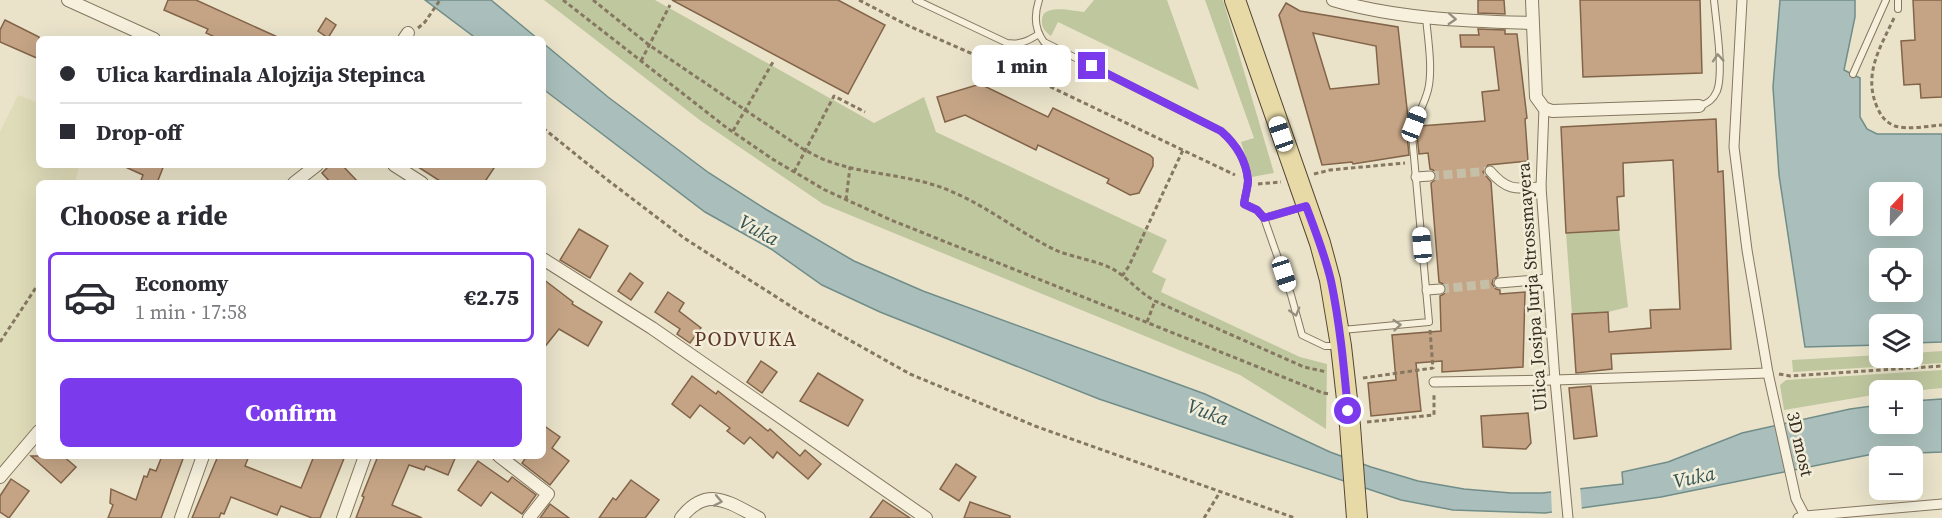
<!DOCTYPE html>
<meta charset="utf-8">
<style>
:root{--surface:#fff;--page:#f7f7f7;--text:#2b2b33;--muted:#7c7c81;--line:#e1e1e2;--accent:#7c3aed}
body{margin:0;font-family:"Source Serif 4",serif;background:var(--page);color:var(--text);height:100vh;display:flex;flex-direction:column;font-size:22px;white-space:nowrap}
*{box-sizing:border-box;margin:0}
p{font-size:20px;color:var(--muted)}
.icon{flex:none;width:33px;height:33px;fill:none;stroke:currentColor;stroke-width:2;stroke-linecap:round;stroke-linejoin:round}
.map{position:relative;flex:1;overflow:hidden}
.drawer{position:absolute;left:36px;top:180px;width:510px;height:279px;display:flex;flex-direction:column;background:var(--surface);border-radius:9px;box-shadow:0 6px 24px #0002}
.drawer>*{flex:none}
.hud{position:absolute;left:36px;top:36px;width:510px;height:132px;border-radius:9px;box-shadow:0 6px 24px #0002;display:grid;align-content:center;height:132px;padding:0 24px;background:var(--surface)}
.needle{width:39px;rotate:22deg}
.fabs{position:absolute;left:1869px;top:182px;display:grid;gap:12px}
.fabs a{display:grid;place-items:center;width:54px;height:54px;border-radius:9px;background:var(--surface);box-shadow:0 6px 24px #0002;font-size:30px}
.end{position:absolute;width:27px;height:27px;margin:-14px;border:8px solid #7c3aed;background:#fff;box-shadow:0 0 0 3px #fff}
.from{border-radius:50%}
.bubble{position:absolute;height:42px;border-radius:9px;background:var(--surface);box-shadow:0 6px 24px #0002;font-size:20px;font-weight:800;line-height:42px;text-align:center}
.car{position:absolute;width:18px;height:36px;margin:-18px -9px;border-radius:8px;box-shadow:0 0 4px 2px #0007;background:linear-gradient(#fff 24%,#345 0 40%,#fff 0 76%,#345 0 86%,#fff 0)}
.hud b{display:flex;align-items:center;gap:21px;height:57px;font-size:22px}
.hud b+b{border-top:2px solid var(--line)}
.hud i{width:15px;height:15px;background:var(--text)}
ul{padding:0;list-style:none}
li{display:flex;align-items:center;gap:18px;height:90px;margin:0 12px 9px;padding:0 12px;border:3px solid var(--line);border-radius:9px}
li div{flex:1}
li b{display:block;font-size:22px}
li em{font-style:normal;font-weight:800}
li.selected{border-color:var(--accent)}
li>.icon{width:54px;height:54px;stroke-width:1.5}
h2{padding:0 24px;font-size:27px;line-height:72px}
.button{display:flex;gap:12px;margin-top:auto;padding:12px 24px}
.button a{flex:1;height:69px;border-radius:9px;background:var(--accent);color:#fff;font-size:24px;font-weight:800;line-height:69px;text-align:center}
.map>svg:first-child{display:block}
</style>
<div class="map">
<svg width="1942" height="518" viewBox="0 0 1942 518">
<rect width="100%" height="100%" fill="#eae3ca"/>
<!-- farmland -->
<polygon fill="#dfdcb9" points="18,95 39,103 39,165 79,165 76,180 82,183 39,183 39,431 0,477 0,132"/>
<!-- green -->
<g fill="#bfc79f">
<polygon points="544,0 655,0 874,123 924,97 936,132 1167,240 1152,272 1166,279 1161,292 1300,357 1327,364 1326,429 1240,375 823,204 701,121"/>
<path d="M1094 0H1167L1199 90 1058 22 1051 36C1046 32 1041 28 1042 20 1042 3 1073 11 1084 12Z"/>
<polygon points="1205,0 1223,0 1274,173 1252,177 1241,142 1254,138"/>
<polygon points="1619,230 1628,307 1608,312 1572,314 1566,233"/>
<polygon points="1942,351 1942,363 1793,372 1792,360 1879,355 1880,357 1912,357 1913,353"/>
<polygon points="1942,370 1942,388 1913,391 1880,390 1879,394 1784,410 1780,385 1786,380"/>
</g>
<!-- water -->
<g fill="#aabfbb" stroke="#718d89" stroke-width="1.5" fill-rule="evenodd">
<polygon points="425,0 491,0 538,39 477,39"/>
<path d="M1780 0H1855V17L1844 70 1860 78V117L1867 129 1877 134H1942V342L1913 343 1912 324H1880L1879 345 1805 347 1779 175 1773 87ZM1880 192H1912V225H1880ZM1880 258H1912V291H1880Z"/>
<polygon points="543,43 608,97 709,173 767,210 854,261 923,291 1205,394 1330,452 1371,467 1418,481 1464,489 1511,493 1542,493 1623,484 1622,472 1668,462 1742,433 1850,409 1879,405 1880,423 1912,423 1913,401 1942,399 1942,452 1868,455 1661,497 1545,513 1453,510 1401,500 1099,399 880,312 822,285 771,249 705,212 543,89"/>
</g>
<!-- pier -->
<polygon fill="#eae3ca" points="1580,486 1582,511 1552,515 1551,489"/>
<!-- building -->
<g fill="#c4a485" stroke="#826449" stroke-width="1.5" fill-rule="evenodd">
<polygon points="168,0 196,0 282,39 219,39 206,33 208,29 164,10"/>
<polygon points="672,0 838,0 885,25 848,94"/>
<polygon points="1478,0 1504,0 1505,14 1478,13"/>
<polygon points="1580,0 1700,0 1702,73 1583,77"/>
<polygon points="1913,0 1942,0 1942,97 1921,98 1920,84 1904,85 1901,41 1915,40"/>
<path d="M1286 3 1300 11 1398 27 1409 127 1407 135 1409 155 1353 164 1352 162 1322 165 1279 15ZM1313 33 1376 46 1379 84 1330 89Z"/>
<polygon points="326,18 336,25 328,38 318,31"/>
<polygon points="5,20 39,37 39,59 0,42 0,30"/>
<polygon points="1478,29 1505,30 1505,34 1517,34 1527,118 1525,119 1528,161 1488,165 1483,172 1491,182 1498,276 1493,280 1492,284 1496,289 1500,290 1500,294 1525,292 1523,367 1442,372 1442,361 1416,363 1421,411 1371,416 1368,383 1396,380 1392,335 1441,331 1440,296 1444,294 1447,289 1445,285 1439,282 1431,183 1436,179 1437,175 1433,170 1430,169 1428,153 1419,154 1417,135 1420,126 1485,121 1482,92 1499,90 1494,47 1461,47 1460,35 1479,35"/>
<polygon points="980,84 1048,117 1053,108 1150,155 1153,158 1153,166 1139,193 1130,195 1107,183 1109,179 1038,145 1036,150 965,115 945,122 937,97"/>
<polygon points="1716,119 1718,172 1723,171 1731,349 1611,354 1612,369 1576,373 1572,314 1608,312 1609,332 1651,328 1650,310 1680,309 1673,160 1623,163 1624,196 1617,197 1619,230 1566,233 1561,127"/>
<polygon points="121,165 164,165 157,183 140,183 143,175"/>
<polygon points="330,165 342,165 359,183 331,183 322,173"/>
<polygon points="415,165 496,165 484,183 443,183"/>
<polygon points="579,229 608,246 590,278 560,260"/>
<polygon points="630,273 643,283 631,300 618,291"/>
<polygon points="543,279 573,302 572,304 602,322 588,346 559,329 543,349"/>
<polygon points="668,292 684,303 679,311 701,328 690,343 677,334 680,329 655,312"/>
<polygon points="761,361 777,372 762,393 747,382"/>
<polygon points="818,373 863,400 848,426 800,401"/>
<polygon points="692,376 716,394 718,391 768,431 770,429 800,456 805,450 821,464 808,479 777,452 773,458 750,437 744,444 727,431 730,428 700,405 690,418 672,404"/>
<polygon points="1591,386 1597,436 1574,439 1569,388"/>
<polygon points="1528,413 1531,443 1526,449 1483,447 1481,416"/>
<polygon points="543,425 560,437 552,448 569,461 550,485 522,463 527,456 543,456"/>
<polygon points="31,456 63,456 76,467 61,483"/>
<polygon points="162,456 184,456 161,518 108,518 113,505 110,503 111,489 136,500 144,476 147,477 150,469 156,471"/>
<polygon points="218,456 249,456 245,466 301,488 314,456 345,456 320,518 312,518 281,506 277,515 231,497 224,514 221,513 219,518 192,518"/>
<polygon points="378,456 456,456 448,475 426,466 424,470 409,465 392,505 422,518 356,518 364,497 362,496"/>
<polygon points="478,461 508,482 512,477 536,495 522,514 491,492 481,506 458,490"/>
<polygon points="956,464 976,477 959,501 940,489"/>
<polygon points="11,479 29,491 9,518 0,512 0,496"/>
<polygon points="631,480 659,500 645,518 599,518 613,498 616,500"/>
<polygon points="883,500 910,518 870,518"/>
<polygon points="970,502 1010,516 1010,518 964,518"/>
<polygon points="550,504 569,518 540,518"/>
</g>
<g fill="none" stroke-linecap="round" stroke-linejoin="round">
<!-- pedestrian-tunnel -->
<g stroke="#c6bfa8" stroke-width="9" stroke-dasharray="9 4.5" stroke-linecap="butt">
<polyline points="1430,176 1490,171"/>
<polyline points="1440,289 1499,283"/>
</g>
<defs>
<g id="service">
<path d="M916 0 1007 43C1020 45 1028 41 1039 34"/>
<path d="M1039 0C1034 15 1034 29 1044 42L1221 131C1236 144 1246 160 1248 180 1248 187 1245 196 1244 204L1257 210 1264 218"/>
<polyline points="1898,9 1898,0"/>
<polyline points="1853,74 1886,0"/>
<path d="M1699 106C1708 104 1713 100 1717 91 1724 72 1716 22 1714 0"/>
<polyline points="1305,206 1264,218 1291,295 1302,335 1325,346 1337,346"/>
<path d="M1342 330 1429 322 1412 135C1415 118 1424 106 1428 90 1433 70 1428 39 1426 18"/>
</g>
<g id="pedestrian">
<polyline points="1742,0 1734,147 1747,250 1768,373 1796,499 1805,516"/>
<polyline points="1544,108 1541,187 1555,380 1568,518"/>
<path d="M1490 171C1507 191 1516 189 1541 187"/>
<polyline points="1416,177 1430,176"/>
<polyline points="1499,283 1547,279"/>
<polyline points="1427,290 1440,289"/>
<polyline points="1434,382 1555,380 1768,373"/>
<polyline points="1798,518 1805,516 1942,504"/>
</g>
<g id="minor">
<polyline points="68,0 154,39"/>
<path d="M1333 0C1397 19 1465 21 1532 23"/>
<polyline points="1532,0 1536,97 1544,108 1552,111 1699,106"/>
<polyline points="404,39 408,33"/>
<polyline points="394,165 422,183"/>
<polyline points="294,183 317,165"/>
<polyline points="543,259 652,328 926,518"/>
<polyline points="499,456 548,494 529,518"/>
<polyline points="0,477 39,431"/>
<polyline points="181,518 203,456"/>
<polyline points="343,518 365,456"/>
<path d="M681 518C707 485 728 502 759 518"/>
</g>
<polyline id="primary" points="1235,0 1320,243 1330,280 1341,346 1350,426 1357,518"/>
</defs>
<!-- service casing -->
<use href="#service" stroke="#857760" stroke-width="8"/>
<!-- pedestrian casing -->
<use href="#pedestrian" stroke="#857760" stroke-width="11"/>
<!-- minor casing -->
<use href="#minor" stroke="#857760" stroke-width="14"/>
<!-- primary casing -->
<use href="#primary" stroke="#544534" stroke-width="22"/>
<!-- path -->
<g stroke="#857760" stroke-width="3" stroke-dasharray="4.5 3" stroke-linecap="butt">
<polyline points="563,0 727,128 774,160 825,190 891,220 1323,393 1329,394"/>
<path d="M593 0 649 45 803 149C811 153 819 158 828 161 865 175 906 174 943 188 983 203 1017 231 1055 250 1074 258 1101 261 1116 271 1130 280 1140 293 1155 301L1304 367 1327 372"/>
<polyline points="859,0 909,26 1018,74 1034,79 1235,175"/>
<path d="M1894 18C1880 48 1863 74 1877 107 1881 116 1885 122 1895 126 1908 130 1928 126 1942 125"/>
<polyline points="418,28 425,22 440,0"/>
<polyline points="641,61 670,5"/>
<polyline points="543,128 605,178 684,238 803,314 910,374 1035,426 1295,518"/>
<polyline points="733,131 773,62"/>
<polyline points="794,172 834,96 865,112"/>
<polyline points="1314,174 1330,170 1405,163"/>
<polyline points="1258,184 1281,182"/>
<polyline points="846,200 850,167"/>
<polyline points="1122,276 1129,266 1183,150"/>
<polyline points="1147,322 1155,301"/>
<polyline points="1430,330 1433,369"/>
<polyline points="0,342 39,283"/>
<polyline points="1779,374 1790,376 1942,366"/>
<polyline points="1363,378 1433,368"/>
<polyline points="1367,422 1434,415 1434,393"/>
<polyline points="1204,518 1220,492"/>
</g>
<!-- service -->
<use href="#service" stroke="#f6f0dd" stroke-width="6"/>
<!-- pedestrian -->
<use href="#pedestrian" stroke="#f6f0dd" stroke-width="9"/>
<!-- minor -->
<use href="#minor" stroke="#f6f0dd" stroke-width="12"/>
<!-- primary -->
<use href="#primary" stroke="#e8daa7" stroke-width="20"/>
</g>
<!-- one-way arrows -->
<defs><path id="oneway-chevron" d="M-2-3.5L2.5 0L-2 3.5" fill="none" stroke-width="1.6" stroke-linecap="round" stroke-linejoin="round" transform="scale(1.5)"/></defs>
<g stroke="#968f80">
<use href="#oneway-chevron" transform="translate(1452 19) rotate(3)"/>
<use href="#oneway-chevron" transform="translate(1718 58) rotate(-94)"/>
<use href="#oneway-chevron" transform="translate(1295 312) rotate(74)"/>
<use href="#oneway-chevron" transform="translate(1397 325) rotate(-5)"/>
<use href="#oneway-chevron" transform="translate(718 501) rotate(11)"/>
</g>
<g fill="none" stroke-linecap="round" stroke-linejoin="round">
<!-- route -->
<path stroke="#7c3aed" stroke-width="8" d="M1092 66 1221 131C1236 144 1246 160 1248 180 1248 187 1245 196 1244 204L1257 210 1264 218 1306 206C1315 230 1325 255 1331 281 1340 324 1344 368 1348 411"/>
</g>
<g text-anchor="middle" stroke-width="5" stroke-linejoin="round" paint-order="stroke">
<!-- street labels -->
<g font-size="18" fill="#372e22" stroke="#f2edd9">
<text transform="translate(1532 287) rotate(-94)" y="6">Ulica Josipa Jurja Strossmayera</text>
<text transform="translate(1800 444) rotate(77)" y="6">3D most</text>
</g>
<!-- water labels -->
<g font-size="20" font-style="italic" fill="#335455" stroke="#f2edd9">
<text transform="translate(759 230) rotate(29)" y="7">Vuka</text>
<text transform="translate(1208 412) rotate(20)" y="7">Vuka</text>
<text transform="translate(1694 477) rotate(-12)" y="7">Vuka</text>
</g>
<!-- neighbourhood labels -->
<g font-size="20" letter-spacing="1.5" fill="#5f3726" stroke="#f2edd9">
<text x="746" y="346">PODVUKA</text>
</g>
</g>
</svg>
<div class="fabs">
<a><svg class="needle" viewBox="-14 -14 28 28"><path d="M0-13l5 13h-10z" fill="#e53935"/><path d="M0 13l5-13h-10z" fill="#7c7c81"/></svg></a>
<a><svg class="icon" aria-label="locate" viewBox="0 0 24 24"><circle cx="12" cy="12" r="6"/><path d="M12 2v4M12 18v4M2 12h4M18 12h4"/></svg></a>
<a><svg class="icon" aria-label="layers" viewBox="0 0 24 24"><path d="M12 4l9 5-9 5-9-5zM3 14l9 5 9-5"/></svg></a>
<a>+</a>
<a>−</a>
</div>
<i class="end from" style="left:1348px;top:411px"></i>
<i class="end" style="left:1092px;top:66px"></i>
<div class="bubble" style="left:972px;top:45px;width:99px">1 min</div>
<i class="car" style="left:1414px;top:124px;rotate:21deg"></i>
<i class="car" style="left:1281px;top:134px;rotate:341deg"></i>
<i class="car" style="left:1422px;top:245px;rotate:355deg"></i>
<i class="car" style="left:1284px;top:274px;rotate:162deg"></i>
<div class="hud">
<b><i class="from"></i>Ulica kardinala Alojzija Stepinca</b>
<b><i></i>Drop-off</b>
</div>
<section class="drawer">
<h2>Choose a ride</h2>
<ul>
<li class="selected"><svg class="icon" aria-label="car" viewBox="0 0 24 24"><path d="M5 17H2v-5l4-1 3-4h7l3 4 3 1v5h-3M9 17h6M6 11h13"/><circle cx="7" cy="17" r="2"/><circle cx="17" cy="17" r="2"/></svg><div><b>Economy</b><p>1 min · 17:58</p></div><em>€2.75</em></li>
</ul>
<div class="button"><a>Confirm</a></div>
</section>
</div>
